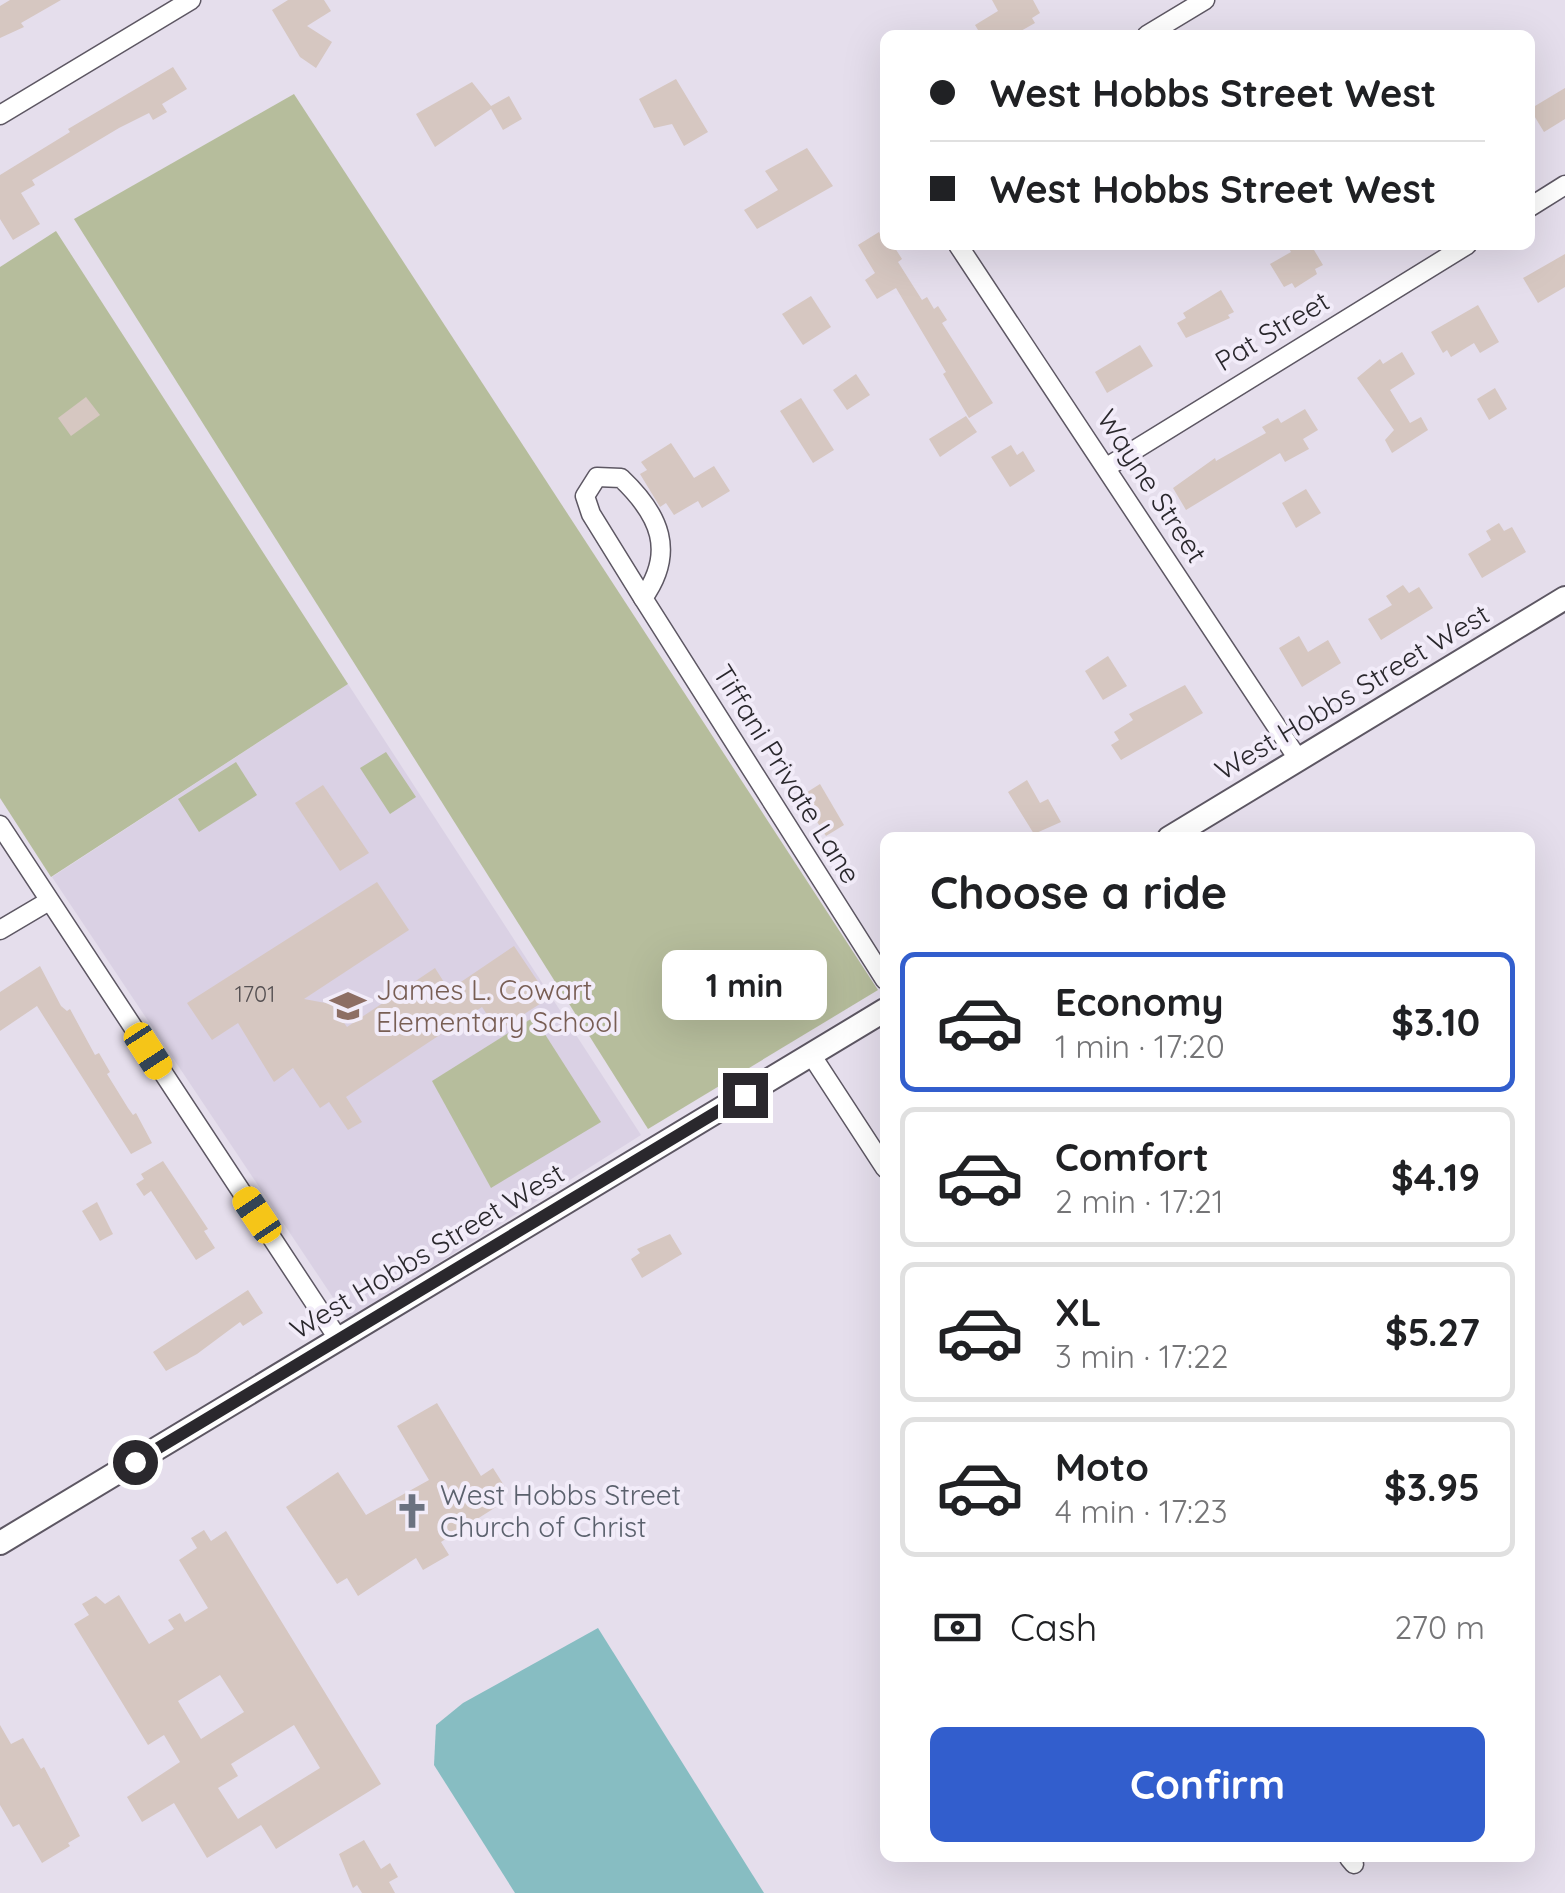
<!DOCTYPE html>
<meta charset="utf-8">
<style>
:root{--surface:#fff;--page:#f2f2f2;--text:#202124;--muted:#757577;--line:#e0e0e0;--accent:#325ecd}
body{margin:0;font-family:Quicksand,sans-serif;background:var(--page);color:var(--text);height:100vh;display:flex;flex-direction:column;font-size:38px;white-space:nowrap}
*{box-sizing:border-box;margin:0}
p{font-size:32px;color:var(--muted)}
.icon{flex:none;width:55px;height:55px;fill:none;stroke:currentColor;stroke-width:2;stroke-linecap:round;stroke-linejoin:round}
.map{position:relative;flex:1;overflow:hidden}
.sheet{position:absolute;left:880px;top:832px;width:655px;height:1030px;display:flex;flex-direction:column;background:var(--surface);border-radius:15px;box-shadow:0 10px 40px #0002}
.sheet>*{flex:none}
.guide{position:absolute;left:880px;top:30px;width:655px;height:220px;border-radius:15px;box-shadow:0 10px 40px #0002;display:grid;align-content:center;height:220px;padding:0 50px;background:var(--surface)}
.end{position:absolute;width:45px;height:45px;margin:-22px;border:12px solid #2a282d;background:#fff;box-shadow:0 0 0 5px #fff}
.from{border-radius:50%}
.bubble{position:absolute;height:70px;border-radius:15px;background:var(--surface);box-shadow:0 10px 40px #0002;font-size:32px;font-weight:800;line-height:70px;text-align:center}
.car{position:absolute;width:30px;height:60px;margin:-30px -15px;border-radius:12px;box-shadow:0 0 8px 2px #0007;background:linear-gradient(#f5c518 24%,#345 0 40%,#f5c518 0 76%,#345 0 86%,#f5c518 0)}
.guide b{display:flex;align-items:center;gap:35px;height:95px;font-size:38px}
.guide b+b{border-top:2px solid var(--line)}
.guide i{width:25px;height:25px;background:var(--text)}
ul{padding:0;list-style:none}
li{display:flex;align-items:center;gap:30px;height:140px;margin:0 20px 15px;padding:0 30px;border:5px solid var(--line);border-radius:15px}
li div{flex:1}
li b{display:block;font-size:38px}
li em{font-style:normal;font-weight:800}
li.selected{border-color:var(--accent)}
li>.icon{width:90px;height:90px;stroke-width:1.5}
h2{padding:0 50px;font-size:45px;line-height:120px}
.pay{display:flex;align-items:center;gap:25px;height:110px;padding:0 50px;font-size:38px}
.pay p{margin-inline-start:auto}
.cta{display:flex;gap:20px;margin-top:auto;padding:20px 50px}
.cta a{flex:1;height:115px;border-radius:15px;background:var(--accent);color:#fff;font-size:40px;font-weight:800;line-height:115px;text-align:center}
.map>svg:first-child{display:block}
</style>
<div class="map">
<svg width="1565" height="1893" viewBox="0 0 1565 1893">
<rect width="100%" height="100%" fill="#e5deec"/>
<!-- built -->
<polygon fill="#dad1e4" points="348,684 641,1135 348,1320 52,877"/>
<!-- green -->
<g fill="#b6bd9c">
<polygon points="294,94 878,990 648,1129 74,219"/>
<polygon points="56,231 348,684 51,877 0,798 0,267"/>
<polygon points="386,752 416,797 390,814 360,768"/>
<polygon points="236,762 257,795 199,832 178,799"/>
<polygon points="534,1017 601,1122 491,1188 432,1081"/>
</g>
<!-- water -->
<polygon fill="#87bdc2" points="598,1628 764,1893 515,1893 434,1765 436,1725 463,1703"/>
<!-- building -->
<g fill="#d6c7c1" fill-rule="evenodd">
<polygon points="10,0 61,0 21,23 24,27 0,38 0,6"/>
<polygon points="288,0 324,0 331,11 307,26 332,42 316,68 300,57 272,10"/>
<polygon points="992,0 1033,0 1040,13 1032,18 1035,23 1014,35 981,35 975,25 998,11"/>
<polygon points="173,67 187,89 162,104 167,112 153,120 149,113 119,128 32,180 35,185 21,193 40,224 13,240 0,219 0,175 70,132 68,129"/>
<polygon points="676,79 708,132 684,146 672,124 654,128 639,99"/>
<polygon points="472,82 491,106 509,96 522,119 503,130 491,109 435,147 416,114"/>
<polygon points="1565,88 1565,119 1544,132 1530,109"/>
<polygon points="807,148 833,186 757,229 744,210 778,190 765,171"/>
<polygon points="879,232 885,245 893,245 902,259 898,262 922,300 927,297 934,309 938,306 947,320 942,323 993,403 969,418 943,374 946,372 896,288 877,299 865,280 875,273 858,245"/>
<polygon points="1287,245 1311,245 1323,265 1315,269 1317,274 1295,288 1292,283 1284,287 1270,264 1291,252"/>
<polygon points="1565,254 1565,287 1538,303 1523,278"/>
<polygon points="1221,290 1234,312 1228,315 1230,318 1186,338 1177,323 1186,318 1183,313"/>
<polygon points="811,296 831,327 803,345 782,314"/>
<polygon points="1478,305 1499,342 1480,353 1474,343 1451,357 1447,350 1443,353 1431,332"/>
<polygon points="1140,345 1153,366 1107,393 1095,372"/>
<polygon points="1402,352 1415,374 1390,390 1410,423 1421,417 1428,430 1392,453 1385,440 1394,430 1357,378 1380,359 1383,364"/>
<polygon points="856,374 870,395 847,410 833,390"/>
<polygon points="1495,388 1507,409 1489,420 1477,399"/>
<polygon points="86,397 100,415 71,436 58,418"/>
<polygon points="801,398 834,450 813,463 780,411"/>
<polygon points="1305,409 1318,430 1303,439 1309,449 1285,462 1280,453 1186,510 1173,488 1215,458 1216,461 1266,433 1262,427 1278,418 1281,423"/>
<polygon points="966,416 977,432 940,457 929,439"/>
<polygon points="671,443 694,478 714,466 730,491 702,508 698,501 674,515 666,503 660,507 640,474 647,470 641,462"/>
<polygon points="1011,445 1017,455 1023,451 1035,471 1010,487 991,457"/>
<polygon points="1306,489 1321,513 1296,528 1282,503"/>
<polygon points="1499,523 1504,531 1512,527 1526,552 1482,578 1468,554 1491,540 1486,531"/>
<polygon points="1403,585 1409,593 1419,587 1433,608 1381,640 1368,619 1392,605 1386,596"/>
<polygon points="1299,636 1308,652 1328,640 1341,663 1302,687 1279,648"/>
<polygon points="1108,656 1127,686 1103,700 1085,671"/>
<polygon points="1185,685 1203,713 1121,760 1111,745 1119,740 1114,732 1133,720 1129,714"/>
<polygon points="1027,780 1040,803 1048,799 1061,822 1034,834 1008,792"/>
<polygon points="820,784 844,825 826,836 801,796"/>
<polygon points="323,785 369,853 340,871 295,803"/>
<polygon points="377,882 409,930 304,999 331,1004 347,1027 435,968 449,990 514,946 549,998 498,1031 482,1007 346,1097 362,1122 348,1130 329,1102 320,1108 293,1068 274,1082 238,1023 212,1040 187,1003"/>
<polygon points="40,966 61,1006 67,1011 70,1009 95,1055 99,1053 110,1072 107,1074 128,1108 133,1115 136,1113 152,1143 131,1154 37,1006 0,1031 0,992"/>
<polygon points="163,1161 208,1229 204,1231 215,1248 196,1260 151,1191 144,1196 136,1184 144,1179 141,1174"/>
<polygon points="97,1202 113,1234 100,1241 82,1211"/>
<polygon points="670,1234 682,1254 642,1278 631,1259 640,1253 637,1249"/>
<polygon points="248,1290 263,1313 243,1326 240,1322 197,1354 166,1371 153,1352"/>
<polygon points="437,1403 481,1476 493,1468 505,1487 490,1497 496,1507 441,1542 449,1555 423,1570 416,1558 358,1596 347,1578 337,1584 286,1507 338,1472 366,1515 429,1480 397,1426"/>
<path d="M204 1530 211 1541 226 1531 381 1784 276 1849 261 1825 207 1858 174 1803 142 1822 127 1797 180 1762 164 1735 148 1745 74 1624 89 1615 82 1604 96 1596 105 1604 119 1595 149 1644 174 1629 168 1620 180 1613 185 1622 208 1608 179 1560 197 1548 191 1538ZM220 1675 244 1712 201 1739 178 1701ZM294 1725 320 1768 238 1819 218 1788 238 1776 231 1764Z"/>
<polygon points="0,1725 11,1744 23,1738 41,1769 44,1767 80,1836 68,1843 70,1846 42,1863 19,1824 13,1827 0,1805"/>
<polygon points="364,1840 381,1869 390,1863 398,1877 389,1882 395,1893 362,1893 357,1885 353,1888 339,1854"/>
</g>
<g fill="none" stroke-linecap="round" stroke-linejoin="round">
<defs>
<g id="minor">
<polyline points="1147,35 1205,0"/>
<polyline points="0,115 191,0"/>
<polyline points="1530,207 1565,185"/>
<polyline points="958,245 1298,759"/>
<polyline points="1107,467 1467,245"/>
<path d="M597 477 621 478C660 515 676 552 643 598L591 514 585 496Z"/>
<polyline points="643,598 885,980"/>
<polyline points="0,825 339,1340"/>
<polyline points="0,930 49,901"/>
<polyline points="812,1056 885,1168"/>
<polyline points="1349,1858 1354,1864"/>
</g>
<g id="tertiary">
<polyline points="1169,838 1565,598"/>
<polyline points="0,1543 885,1010"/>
</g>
</defs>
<!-- minor casing -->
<use href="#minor" stroke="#5d5763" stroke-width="21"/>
<!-- tertiary casing -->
<use href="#tertiary" stroke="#5d5763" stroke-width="26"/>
<!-- minor -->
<use href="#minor" stroke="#fff" stroke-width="18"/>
<!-- tertiary -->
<use href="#tertiary" stroke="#fff" stroke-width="22"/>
</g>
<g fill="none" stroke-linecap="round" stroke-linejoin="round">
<!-- route -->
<polyline stroke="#2a282d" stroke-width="12" points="135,1462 745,1095"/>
</g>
<!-- icons -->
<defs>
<symbol id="school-bare" viewBox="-9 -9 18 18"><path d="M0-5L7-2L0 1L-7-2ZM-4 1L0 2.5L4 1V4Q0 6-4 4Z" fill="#8d6e63" stroke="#f2ecf9" stroke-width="2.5" paint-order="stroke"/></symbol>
<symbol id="church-bare" viewBox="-9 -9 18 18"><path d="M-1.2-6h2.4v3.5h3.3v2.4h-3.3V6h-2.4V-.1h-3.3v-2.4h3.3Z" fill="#6b7280" stroke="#f2ecf9" stroke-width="2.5" paint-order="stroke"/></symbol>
</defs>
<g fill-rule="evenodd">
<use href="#school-bare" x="323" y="981" width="50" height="50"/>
<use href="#church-bare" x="387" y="1486" width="50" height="50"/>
</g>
<g text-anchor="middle" stroke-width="8" stroke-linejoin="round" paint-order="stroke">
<!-- number labels -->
<g font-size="22" fill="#555052">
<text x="255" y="1002">1701</text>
</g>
<!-- street labels -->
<g font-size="28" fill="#2a282d" stroke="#f2ecf9">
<text transform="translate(1272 331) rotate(-31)" y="10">Pat Street</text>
<text transform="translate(1152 486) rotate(57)" y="10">Wayne Street</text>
<text transform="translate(1352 692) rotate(-31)" y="10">West Hobbs Street West</text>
<text transform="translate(787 774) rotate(58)" y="10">Tiffani Private Lane</text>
<text transform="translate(427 1251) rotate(-31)" y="10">West Hobbs Street West</text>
</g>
<!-- education labels -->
<g font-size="28" fill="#785e54" stroke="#f2ecf9" text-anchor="start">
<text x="376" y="1000">James L. Cowart<tspan x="376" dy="32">Elementary School</tspan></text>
</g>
<!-- worship labels -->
<g font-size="28" fill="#5b616d" stroke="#f2ecf9" text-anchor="start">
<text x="440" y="1505">West Hobbs Street<tspan x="440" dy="32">Church of Christ</tspan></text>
</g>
</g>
</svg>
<i class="end from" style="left:135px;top:1462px"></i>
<i class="end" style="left:745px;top:1095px"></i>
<div class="bubble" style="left:662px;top:950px;width:165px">1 min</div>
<i class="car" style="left:148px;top:1051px;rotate:147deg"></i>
<i class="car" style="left:257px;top:1215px;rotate:326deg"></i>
<div class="guide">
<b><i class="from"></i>West Hobbs Street West</b>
<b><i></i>West Hobbs Street West</b>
</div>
<section class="sheet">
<h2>Choose a ride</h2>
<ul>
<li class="selected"><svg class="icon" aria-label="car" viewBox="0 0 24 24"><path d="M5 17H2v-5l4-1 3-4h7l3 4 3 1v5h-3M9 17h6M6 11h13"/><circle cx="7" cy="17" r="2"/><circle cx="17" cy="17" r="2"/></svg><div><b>Economy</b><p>1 min · 17:20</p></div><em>$3.10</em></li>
<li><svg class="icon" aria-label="car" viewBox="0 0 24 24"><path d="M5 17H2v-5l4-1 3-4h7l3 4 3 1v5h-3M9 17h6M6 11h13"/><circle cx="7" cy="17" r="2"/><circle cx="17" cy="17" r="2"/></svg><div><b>Comfort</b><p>2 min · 17:21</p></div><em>$4.19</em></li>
<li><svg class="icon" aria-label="car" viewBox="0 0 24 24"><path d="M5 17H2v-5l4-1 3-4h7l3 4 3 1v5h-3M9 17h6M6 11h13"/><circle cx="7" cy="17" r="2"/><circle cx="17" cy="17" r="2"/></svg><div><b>XL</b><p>3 min · 17:22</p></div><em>$5.27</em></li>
<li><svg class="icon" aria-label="car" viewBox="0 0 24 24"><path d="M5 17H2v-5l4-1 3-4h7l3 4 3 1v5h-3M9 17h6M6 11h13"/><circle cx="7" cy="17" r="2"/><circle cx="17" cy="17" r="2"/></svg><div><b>Moto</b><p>4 min · 17:23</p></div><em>$3.95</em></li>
</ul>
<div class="pay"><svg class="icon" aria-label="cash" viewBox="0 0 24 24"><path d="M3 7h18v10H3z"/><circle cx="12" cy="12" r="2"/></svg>Cash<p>270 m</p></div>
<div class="cta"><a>Confirm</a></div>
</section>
</div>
